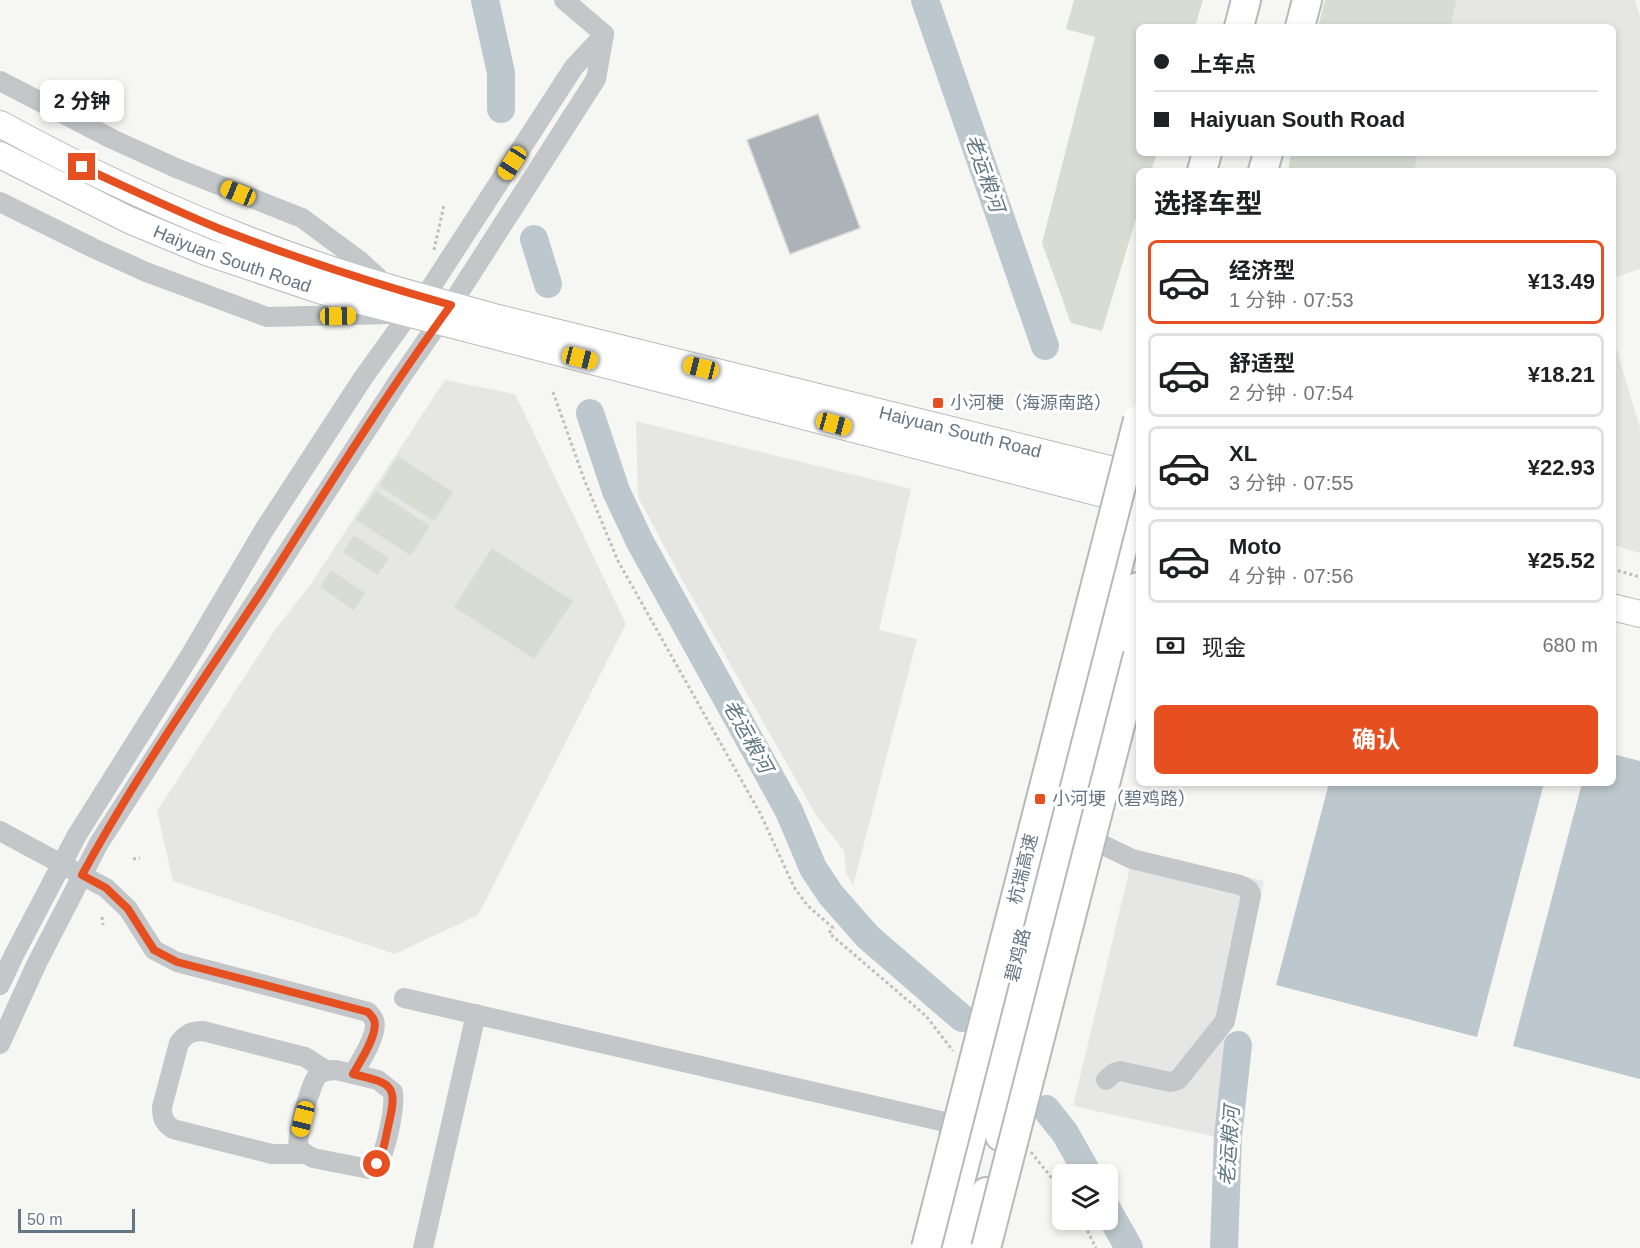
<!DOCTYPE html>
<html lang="zh">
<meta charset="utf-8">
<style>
:root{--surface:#fff;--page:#f2f2f2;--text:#202124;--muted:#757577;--line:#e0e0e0;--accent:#e65021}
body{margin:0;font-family:Helvetica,"Noto Sans SC",sans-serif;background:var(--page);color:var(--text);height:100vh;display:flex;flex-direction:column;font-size:22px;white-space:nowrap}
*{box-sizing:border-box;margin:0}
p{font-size:20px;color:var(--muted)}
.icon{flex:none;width:33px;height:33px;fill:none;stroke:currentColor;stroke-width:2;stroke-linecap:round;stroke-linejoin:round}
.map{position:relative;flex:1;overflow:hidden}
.details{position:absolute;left:1136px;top:168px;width:480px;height:618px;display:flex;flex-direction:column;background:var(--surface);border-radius:9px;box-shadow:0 3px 9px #0003}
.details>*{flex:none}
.hud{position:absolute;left:1136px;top:24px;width:480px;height:132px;border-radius:9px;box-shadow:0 3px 9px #0003;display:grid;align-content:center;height:132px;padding:0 18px;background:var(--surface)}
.controls{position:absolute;left:1052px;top:1164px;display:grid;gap:12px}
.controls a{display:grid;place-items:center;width:66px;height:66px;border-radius:9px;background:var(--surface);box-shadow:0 3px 9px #0003;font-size:30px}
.scale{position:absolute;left:18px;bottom:15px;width:117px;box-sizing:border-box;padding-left:6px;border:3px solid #647584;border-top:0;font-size:16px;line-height:21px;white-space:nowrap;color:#647584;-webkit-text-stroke:4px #fff;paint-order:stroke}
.end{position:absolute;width:27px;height:27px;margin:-14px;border:8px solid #e65021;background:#fff;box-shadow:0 0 0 3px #fff}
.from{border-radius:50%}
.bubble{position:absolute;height:42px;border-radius:9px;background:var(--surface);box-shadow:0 3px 9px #0003;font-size:20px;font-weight:700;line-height:42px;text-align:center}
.car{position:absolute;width:18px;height:36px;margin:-18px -9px;border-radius:8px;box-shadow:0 0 4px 2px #0007;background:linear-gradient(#f5c518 24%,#345 0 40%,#f5c518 0 76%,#345 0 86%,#f5c518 0)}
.hud b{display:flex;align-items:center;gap:21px;height:57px;font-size:22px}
.hud b+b{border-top:2px solid var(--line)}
.hud i{width:15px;height:15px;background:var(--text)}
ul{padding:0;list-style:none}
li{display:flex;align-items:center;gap:18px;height:84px;margin:0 12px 9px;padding:0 6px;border:3px solid var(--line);border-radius:9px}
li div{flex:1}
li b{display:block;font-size:22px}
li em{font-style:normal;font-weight:700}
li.current{border-color:var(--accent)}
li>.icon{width:54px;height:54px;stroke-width:1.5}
h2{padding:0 18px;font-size:27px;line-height:72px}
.pay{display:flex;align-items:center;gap:15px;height:66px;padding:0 18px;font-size:22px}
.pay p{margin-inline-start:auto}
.action{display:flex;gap:12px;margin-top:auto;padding:12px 18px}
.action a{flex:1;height:69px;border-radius:9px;background:var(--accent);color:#fff;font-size:24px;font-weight:700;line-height:69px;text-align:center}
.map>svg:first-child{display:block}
</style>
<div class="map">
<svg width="1640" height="1248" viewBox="0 0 1640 1248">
<rect width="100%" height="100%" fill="#f6f6f2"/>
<!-- built -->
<g fill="#e6e7e5">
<polygon points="1457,0 1635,0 1640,16 1640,269 1613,278 1612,171 1414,171 1418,153 1612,153 1612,27 1450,27"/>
<polygon points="1613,337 1640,428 1640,553 1613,545"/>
<polygon points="445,380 515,394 626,624 478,915 395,954 173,881 157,811 275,630 310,585"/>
<polygon points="636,421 911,489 879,630 917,639 853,886 846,873 844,851 816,815 679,574 638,497"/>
<polygon points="1134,851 1264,881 1227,1038 1216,1137 1073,1106"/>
</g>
<!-- green -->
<g fill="#d7ddd3">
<polygon points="1074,0 1203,0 1195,27 1138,27 1138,153 1157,153 1151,171 1138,171 1138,212 1102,331 1071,323 1042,243 1095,37 1066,29"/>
<polygon points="1325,0 1457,0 1450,27 1318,27"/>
<polygon points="1291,153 1418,153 1414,171 1288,171"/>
<polygon points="398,456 453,492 434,521 379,486"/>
<polygon points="376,491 430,526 411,556 356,520"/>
<polygon points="354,535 389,558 378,575 343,552"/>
<polygon points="492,548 573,601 534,659 454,607"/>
<polygon points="331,570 365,593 354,610 320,587"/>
</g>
<!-- water -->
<g fill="#bcc8cd">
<polygon points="1613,754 1640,761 1640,1079 1513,1046 1582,783 1612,783"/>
<polygon points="1329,783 1544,783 1477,1037 1276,985"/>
</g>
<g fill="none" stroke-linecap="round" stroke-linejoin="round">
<!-- river -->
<g stroke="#bcc8cd" stroke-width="28">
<polyline points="485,0 501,73 501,109"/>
<polyline points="925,0 1045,346"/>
<polyline points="534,239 548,284"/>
<polyline points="590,413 616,491 640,542 789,811 813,868 831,895 868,937 962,1018"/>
<polyline points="1046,1109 1065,1133 1088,1174"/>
<polyline points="1107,1209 1129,1248"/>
<polyline points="1224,1248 1228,1136 1238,1045"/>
</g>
</g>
<!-- building -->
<polygon fill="#abb3b9" stroke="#d7d7d5" stroke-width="1.5" points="818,114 860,228 790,254 747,140"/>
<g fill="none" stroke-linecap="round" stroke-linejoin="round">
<defs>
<g id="major">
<path id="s1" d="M0 124C106 182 218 232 332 270 386 288 440 302 494 317L1138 476"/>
<path id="s2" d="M0 155 129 220 206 252 322 291 1138 503"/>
<polyline points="1612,607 1640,614"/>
</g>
<g id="highway">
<polyline points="1239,27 1246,0"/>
<polyline points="1300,27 1307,0"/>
<polyline points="1202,171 1207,153"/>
<polyline points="1263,171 1268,153"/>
<polyline points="1000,1136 1138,587"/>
<polyline points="943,1248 1138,488"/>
<polyline points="971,1248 986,1192"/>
</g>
</defs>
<!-- major casing -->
<use href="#major" stroke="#b6babe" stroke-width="28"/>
<!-- highway casing -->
<use href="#highway" stroke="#b6b9bc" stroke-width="32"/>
<!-- path -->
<g stroke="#bdbfc1" stroke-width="3" stroke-dasharray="3 3" stroke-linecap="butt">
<polyline points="434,250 444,205"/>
<polyline points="553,392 584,479 618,561 761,815 794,887 807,905 833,928 829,933 926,1016 953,1051"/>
<polyline points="1612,569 1640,577"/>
<polyline points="133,859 140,858"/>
<polyline points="102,917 103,925"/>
<polyline points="1031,1152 1062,1191"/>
<polyline points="1082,1220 1096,1248"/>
</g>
<!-- minor -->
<g stroke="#c3c7ca" stroke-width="20">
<polyline points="564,0 604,34"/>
<polyline points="0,81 112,139 176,168 302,218 360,261 386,285"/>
<polyline points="0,202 93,248 146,272 267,317 390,314"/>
<path d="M0 831 106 888 128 909 154 950 177 962 368 1012C369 1013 374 1019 374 1020 379 1033 360 1062 353 1074"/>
<polyline points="1078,839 1105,846 1132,859 1240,885 1249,890 1251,895 1225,1021 1178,1080 1170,1082 1120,1071 1114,1073 1106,1080"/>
<polyline points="0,985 14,955 77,835 191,654 264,530 363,378 409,314 424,298 574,67 604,35"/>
<polyline points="404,998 967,1127"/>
<polyline points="0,1044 37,963 99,843 399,380 451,305 596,79 604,34"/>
<path d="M336 1070 378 1080 393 1092C395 1108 388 1139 382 1155 380 1161 375 1165 369 1169L313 1158C308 1155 301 1152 299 1147 295 1137 311 1082 318 1075 323 1071 329 1070 336 1070Z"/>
<path d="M305 1154H272L173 1129C164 1123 162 1118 162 1107L179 1043C186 1034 191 1031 203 1031L305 1057 327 1071"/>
<polyline points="423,1248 476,1014"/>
</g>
<!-- major -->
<use href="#major" stroke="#fff" stroke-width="26"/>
<!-- highway -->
<use href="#highway" stroke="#fff" stroke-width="28"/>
<defs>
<g id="highway-bridge">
<polyline points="926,1248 1138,420"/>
<polyline points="986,1248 1138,655"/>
</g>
</defs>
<!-- highway-bridge casing -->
<use href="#highway-bridge" stroke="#b6b9bc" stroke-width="32" stroke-linecap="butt"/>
<!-- highway-bridge -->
<use href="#highway-bridge" stroke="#fff" stroke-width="28"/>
</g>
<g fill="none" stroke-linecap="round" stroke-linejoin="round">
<!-- route -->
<path stroke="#e65021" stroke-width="8" d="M82 167C128 188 174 210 220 229 296 258 372 283 451 305 383 398 322 497 260 594 199 686 135 777 82 875L106 888 128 909 154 950 177 962 368 1012C369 1013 374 1019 374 1020 379 1033 360 1062 353 1074 394 1084 398 1085 388 1127 385 1140 384 1153 377 1164"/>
</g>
<!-- markers -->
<g fill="#e65021" stroke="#fff" stroke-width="2">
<rect x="932" y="397" width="12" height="12" rx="3"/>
<rect x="1034" y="793" width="12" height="12" rx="3"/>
</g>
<g text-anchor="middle" stroke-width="6" stroke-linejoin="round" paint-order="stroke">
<!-- street labels -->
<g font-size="18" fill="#647584" stroke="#fff">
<text dy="6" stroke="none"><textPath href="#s2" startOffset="255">Haiyuan South Road</textPath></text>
<text dy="6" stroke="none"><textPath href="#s1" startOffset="1012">Haiyuan South Road</textPath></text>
<text transform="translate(1023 869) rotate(-76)" y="6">杭瑞高速</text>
<text transform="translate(1018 955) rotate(-76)" y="6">碧鸡路</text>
</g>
<!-- poi labels -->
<g font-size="18" fill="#647584" stroke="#fff" text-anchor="start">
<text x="950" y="409">小河梗（海源南路）</text>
<text x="1052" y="805">小河埂（碧鸡路）</text>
</g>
<!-- water labels -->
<g font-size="20" font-style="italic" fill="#5f7780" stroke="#fff">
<text transform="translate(985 173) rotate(71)" y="7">老运粮河</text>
<text transform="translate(748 736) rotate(61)" y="7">老运粮河</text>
<text transform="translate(1229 1146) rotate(-86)" y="7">老运粮河</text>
</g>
</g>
</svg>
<div class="controls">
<a><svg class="icon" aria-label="layers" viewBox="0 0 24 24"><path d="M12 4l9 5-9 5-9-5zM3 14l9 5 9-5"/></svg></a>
</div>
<div class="scale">50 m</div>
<i class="end from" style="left:377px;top:1164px"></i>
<i class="end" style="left:82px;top:167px"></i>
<div class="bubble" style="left:40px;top:80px;width:84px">2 分钟</div>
<i class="car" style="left:512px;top:163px;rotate:213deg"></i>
<i class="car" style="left:238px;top:193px;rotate:292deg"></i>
<i class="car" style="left:338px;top:316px;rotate:89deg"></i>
<i class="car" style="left:580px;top:358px;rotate:104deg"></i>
<i class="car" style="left:701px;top:368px;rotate:284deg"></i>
<i class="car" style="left:834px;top:424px;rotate:105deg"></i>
<i class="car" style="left:303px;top:1119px;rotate:194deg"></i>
<div class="hud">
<b><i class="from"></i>上车点</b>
<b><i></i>Haiyuan South Road</b>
</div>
<section class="details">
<h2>选择车型</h2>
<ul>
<li class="current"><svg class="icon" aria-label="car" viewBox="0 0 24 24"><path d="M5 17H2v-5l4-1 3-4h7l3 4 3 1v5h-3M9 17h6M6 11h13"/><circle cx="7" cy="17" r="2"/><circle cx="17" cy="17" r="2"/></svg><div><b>经济型</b><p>1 分钟 · 07:53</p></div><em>¥13.49</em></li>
<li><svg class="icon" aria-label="car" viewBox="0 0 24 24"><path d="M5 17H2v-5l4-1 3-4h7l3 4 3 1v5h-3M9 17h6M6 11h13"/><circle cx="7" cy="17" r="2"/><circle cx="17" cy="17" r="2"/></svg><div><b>舒适型</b><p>2 分钟 · 07:54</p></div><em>¥18.21</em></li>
<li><svg class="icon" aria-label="car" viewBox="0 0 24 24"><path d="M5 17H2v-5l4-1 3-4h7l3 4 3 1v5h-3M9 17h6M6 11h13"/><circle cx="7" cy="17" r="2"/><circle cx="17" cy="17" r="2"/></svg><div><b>XL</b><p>3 分钟 · 07:55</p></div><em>¥22.93</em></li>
<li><svg class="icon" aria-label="car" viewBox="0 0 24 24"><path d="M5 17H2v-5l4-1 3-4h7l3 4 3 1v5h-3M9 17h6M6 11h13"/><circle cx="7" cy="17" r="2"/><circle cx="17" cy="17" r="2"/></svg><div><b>Moto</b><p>4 分钟 · 07:56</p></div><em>¥25.52</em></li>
</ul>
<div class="pay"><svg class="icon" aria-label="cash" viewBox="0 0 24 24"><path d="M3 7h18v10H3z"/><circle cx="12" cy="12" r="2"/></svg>现金<p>680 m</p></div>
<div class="action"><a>确认</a></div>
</section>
</div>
